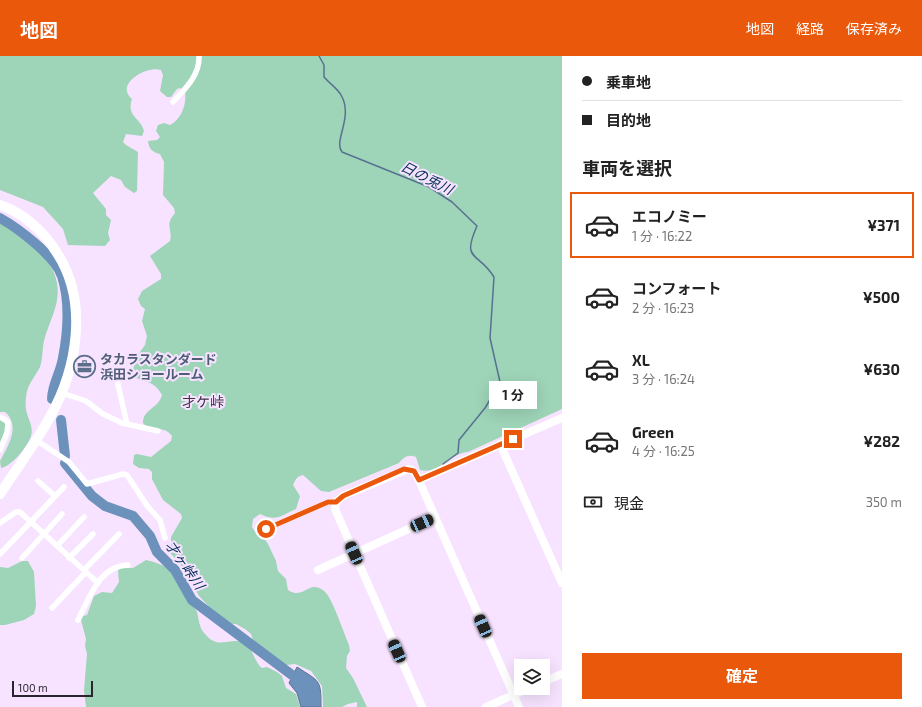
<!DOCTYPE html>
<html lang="ja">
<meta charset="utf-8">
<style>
:root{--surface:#fff;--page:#f6f6f6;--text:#222;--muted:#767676;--line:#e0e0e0;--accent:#ea580c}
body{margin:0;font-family:"Exo 2","Noto Sans JP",sans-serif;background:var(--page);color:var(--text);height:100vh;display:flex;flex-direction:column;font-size:15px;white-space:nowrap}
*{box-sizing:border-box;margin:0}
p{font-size:13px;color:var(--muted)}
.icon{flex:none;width:22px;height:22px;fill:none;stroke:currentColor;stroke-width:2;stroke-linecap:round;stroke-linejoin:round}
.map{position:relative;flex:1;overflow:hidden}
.details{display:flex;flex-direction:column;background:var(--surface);width:360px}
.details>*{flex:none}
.top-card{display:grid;align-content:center;height:88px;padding:0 20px;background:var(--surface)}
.fabs{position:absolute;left:514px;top:603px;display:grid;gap:8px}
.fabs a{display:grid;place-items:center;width:36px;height:36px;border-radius:0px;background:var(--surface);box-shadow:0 4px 16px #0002;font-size:20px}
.scale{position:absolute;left:12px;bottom:10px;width:81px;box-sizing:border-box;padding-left:4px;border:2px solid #2b242e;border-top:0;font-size:11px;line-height:14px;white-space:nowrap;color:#2b242e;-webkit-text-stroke:3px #f7e3ff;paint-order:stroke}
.end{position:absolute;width:18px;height:18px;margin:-9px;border:5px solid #ea580c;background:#fff;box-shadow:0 0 0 2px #fff}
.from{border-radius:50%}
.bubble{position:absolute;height:28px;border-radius:0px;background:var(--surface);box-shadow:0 4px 16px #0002;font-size:13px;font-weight:700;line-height:28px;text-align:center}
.car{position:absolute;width:12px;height:24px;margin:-12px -6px;border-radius:5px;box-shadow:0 0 3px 1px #0007;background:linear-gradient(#222 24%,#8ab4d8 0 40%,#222 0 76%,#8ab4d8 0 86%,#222 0)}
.top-card b{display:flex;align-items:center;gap:14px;height:38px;font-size:15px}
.top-card b+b{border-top:1px solid var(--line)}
.top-card i{width:10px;height:10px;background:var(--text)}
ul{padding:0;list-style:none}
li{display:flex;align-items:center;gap:12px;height:66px;margin:0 8px 6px;padding:0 12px;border:2px solid transparent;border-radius:0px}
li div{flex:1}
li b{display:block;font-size:15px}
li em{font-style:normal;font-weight:700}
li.active{border-color:var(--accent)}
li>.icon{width:36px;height:36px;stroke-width:1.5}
h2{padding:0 20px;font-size:18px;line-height:48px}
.pay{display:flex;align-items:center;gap:10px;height:44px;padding:0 20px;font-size:15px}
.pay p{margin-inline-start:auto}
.action{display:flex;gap:8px;margin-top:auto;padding:8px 20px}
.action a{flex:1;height:46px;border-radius:0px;background:var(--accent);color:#fff;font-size:16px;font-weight:700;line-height:46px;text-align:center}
header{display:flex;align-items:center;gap:24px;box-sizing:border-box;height:56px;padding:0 20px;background:var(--accent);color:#fff}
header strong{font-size:19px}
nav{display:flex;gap:22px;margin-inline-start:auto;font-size:14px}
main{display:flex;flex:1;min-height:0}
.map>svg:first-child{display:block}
</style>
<header>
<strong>地図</strong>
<nav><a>地図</a><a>経路</a><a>保存済み</a></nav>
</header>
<main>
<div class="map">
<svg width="562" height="651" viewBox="0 0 562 651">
<rect width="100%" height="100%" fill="#f7e3ff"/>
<!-- green -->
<g fill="#9ed4b8">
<path d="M0 0H562V353L468 396C451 397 438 419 420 414L416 401C408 398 404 401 399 407L329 436 321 435 303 419C296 421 296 423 293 429L300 440 296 453C280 460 277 466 260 458L253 463 252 471 256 477 262 479 268 488 276 505 278 515 286 523 288 534C297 540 302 536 310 532 316 529 323 533 327 538 335 550 343 575 349 589L350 595 347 600 346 612 353 622 367 651H357V646L348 648 342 651H323L322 630 311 615 295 608 287 609 279 607 253 584 251 578 245 573 236 568H229L219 561 199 540 179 506 171 498V481L182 462 181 458 163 444 152 423V416L149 413 139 412 133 408 134 399 137 398 151 401 171 385 172 380C165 369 150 376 143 367 143 353 159 352 162 339 152 320 139 329 132 317L137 300 145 289 147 280 142 265 145 253 141 250 138 243 142 235 161 223V218L150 200 170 185C173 172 164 170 175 157L174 152 163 139 164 106 160 98C152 96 149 93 148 85L157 84 160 81 156 75 158 69 164 67 170 69C181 64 187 48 185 36L180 32 177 33 171 41H167L160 35 163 19 161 14C147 9 114 28 132 43 126 61 141 62 144 75L142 80 126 78 123 86 126 89 138 96 137 135 134 137 125 131 121 124 111 120 93 137 106 153V159L111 164 108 177 110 184 105 190 68 189 63 173 43 151 0 134Z"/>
<path d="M0 166C20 177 51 200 56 223 62 245 51 261 45 281 42 291 43 302 40 311 36 319 29 327 27 335 26 340 25 348 26 353 27 362 34 370 31 380 28 390 12 410 1 412L0 405C8 390 21 370 5 356H0Z"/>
<polygon points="0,364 7,369 0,387"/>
<path d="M146 504C176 511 175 519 187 544 190 548 195 551 197 556 199 564 199 572 205 578 219 595 230 580 245 587 253 592 254 606 262 612L267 611 277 616 282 620 286 632 296 638 300 651H86L84 634 87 598 85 590 86 583 81 564 83 560 87 559 94 540 102 536 112 537 119 526 118 515 119 512H133Z"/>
<polygon points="22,505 28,505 34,516 36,550 34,558 24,564 5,569 0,569 0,511 8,512"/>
</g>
<!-- water -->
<path fill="#6c92bc" stroke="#587191" d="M297 611C320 626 321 623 321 651H301L297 637 289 627Z"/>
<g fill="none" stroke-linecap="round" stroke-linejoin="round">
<!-- stream -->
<path stroke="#587191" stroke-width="1.5" d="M319 0 324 9V21C329 27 337 32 341 39 354 61 333 85 342 96L429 131 452 146 477 170C461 206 478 195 494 221L490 282 500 326 496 328 491 342 485 352 459 384 458 397 443 408"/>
<!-- river -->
<g stroke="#6c92bc" stroke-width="10">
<path d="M0 162C18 172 55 200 62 220 70 245 68 276 63 302 61 316 52 329 52 343"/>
<polyline points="61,364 65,400"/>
<polyline points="65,407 92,440 105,450 133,460 150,480 157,496 175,514 192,544 292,619"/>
</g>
<!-- street -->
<g stroke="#fff" stroke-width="5.5">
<path d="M173 46C185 33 200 19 199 0"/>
<polyline points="116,320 127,368"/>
<polyline points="62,337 86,345 103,358 122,367 158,375"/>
<polyline points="0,361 6,364 8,367 7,377 0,394"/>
<polyline points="36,384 69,406 87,428 123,418 127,419 148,451 160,464 165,482"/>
<polyline points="38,425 55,440"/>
<polyline points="0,467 16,456 20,456 98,527"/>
<polyline points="266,473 328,446 336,446"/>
<polyline points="57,490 84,461"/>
<polyline points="0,498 64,431"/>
<polyline points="22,502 62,458"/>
<polyline points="69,502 93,478"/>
<polyline points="84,514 119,478"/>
<polyline points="52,552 86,516"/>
<path d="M78 564C90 541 99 510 128 509"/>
</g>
<!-- secondary -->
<g stroke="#fff" stroke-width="8">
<polyline points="500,388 562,527"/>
<polyline points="419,424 562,362"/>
<polyline points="318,514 435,461"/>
<polyline points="543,626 562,618"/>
<polyline points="422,651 335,453 336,446 343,440 408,413 412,414 417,420 519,651"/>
<polyline points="486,651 529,632"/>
</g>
<!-- highway -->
<path stroke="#fff" stroke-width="10" d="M0 149C24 157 44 176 57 197 89 246 77 313 50 361 35 388 17 412 0 438"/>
</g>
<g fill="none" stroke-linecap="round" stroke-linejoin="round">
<!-- route -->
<polyline stroke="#ea580c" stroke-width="5" points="266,473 328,446 336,446 343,440 404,413 414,415 419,424 513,383"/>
</g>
<!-- icons -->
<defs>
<symbol id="office-ring" viewBox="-11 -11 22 22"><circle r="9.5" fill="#f7e3ff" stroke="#5c6f8a" stroke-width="1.5"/><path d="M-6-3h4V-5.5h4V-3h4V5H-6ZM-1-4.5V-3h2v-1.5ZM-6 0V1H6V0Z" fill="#5c6f8a"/></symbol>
</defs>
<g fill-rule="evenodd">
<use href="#office-ring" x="72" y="298" width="25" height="25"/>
</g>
<g text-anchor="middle" stroke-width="4" stroke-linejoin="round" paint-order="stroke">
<!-- service labels -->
<g font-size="13" font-weight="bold" fill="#4e5e75" stroke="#f7e3ff" text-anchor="start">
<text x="100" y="308">タカラスタンダード<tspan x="100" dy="15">浜田ショールーム</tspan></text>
</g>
<!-- water labels -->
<g font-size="14" font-style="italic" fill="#002c54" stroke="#f7e3ff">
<text transform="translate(427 122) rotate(27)" y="5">日の兎川</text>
<text transform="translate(185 509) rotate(55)" y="5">才ヶ峠川</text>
</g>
<!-- neighbourhood labels -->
<g font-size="14" fill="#3e2f44" stroke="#f7e3ff">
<text x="203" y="351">才ケ峠</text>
</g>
</g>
</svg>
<div class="fabs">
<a><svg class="icon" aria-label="layers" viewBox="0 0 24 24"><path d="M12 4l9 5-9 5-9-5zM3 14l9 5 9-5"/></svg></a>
</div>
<div class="scale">100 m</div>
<i class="end from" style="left:266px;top:473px"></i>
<i class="end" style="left:513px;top:383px"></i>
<div class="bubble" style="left:489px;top:325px;width:48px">1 分</div>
<i class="car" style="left:422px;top:467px;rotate:66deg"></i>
<i class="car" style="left:354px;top:497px;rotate:336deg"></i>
<i class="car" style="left:483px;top:570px;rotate:336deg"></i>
<i class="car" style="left:397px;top:595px;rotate:336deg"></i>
</div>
<section class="details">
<div class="top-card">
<b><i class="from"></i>乗車地</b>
<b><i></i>目的地</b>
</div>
<h2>車両を選択</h2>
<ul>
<li class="active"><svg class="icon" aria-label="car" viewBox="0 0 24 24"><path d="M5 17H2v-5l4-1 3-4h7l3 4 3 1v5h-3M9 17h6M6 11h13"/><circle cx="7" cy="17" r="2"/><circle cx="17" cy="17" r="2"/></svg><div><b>エコノミー</b><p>1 分 · 16:22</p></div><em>¥371</em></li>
<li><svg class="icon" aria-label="car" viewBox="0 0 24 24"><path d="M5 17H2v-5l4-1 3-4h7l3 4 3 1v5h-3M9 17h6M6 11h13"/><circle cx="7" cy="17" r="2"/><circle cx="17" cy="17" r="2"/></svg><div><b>コンフォート</b><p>2 分 · 16:23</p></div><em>¥500</em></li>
<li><svg class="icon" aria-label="car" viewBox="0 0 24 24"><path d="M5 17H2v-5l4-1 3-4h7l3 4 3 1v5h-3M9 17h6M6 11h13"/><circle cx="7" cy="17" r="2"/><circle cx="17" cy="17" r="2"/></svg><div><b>XL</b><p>3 分 · 16:24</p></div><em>¥630</em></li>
<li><svg class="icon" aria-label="car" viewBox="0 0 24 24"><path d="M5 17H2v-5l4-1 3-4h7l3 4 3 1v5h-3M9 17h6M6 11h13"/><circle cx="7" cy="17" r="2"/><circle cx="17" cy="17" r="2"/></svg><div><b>Green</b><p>4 分 · 16:25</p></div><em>¥282</em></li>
</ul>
<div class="pay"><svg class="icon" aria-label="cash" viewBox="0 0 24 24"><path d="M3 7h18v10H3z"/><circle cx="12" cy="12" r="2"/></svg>現金<p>350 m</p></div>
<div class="action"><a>確定</a></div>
</section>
</main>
